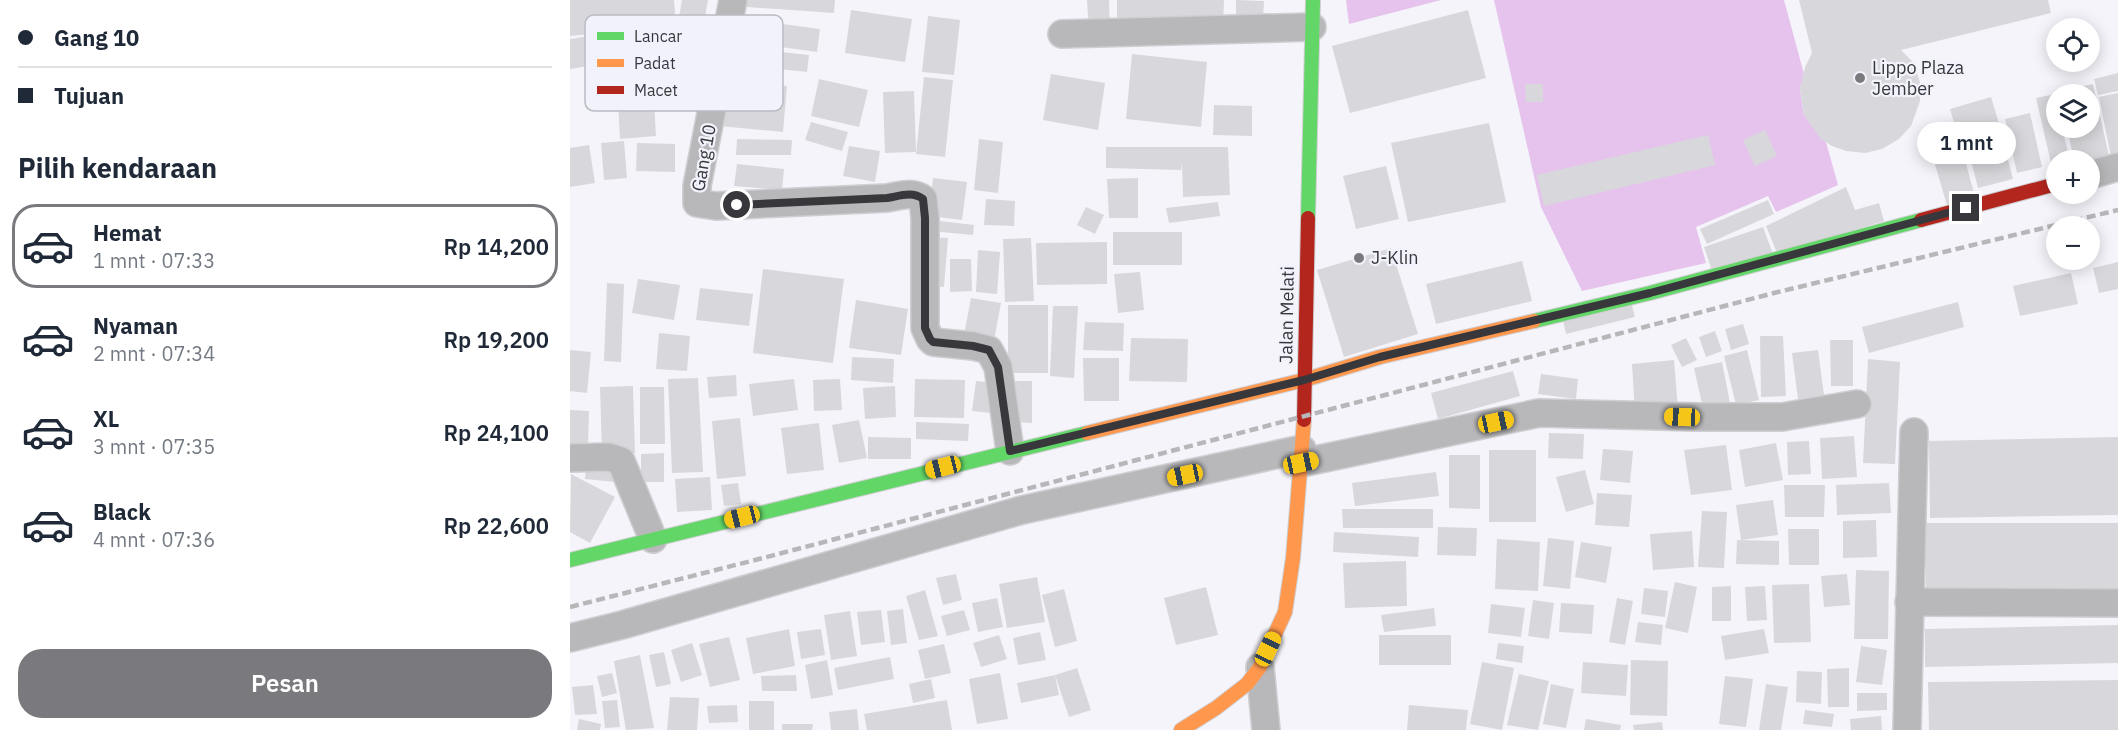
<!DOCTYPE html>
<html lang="id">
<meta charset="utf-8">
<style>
:root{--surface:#fff;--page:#f2f2f3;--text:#1f2937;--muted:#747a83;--line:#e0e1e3;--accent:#7a7a7e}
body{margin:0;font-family:"IBM Plex Sans",sans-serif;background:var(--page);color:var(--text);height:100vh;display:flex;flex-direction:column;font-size:22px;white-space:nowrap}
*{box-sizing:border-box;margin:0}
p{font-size:20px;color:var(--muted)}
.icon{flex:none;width:33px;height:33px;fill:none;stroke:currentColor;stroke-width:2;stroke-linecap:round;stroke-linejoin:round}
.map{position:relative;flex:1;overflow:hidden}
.sheet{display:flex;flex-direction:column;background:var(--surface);width:570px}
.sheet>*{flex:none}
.top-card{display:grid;align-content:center;height:132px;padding:0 18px;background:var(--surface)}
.tools{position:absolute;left:1476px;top:18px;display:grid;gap:12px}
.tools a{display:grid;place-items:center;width:54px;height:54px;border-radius:50%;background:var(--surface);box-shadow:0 3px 15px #0003;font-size:30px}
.end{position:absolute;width:27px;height:27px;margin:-14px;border:8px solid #38383c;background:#fff;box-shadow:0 0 0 3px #fff}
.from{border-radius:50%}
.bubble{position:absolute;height:42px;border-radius:21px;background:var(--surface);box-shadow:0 3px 15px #0003;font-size:20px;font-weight:600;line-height:42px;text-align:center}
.car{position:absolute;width:18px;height:36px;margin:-18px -9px;border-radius:8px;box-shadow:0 0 4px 2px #0007;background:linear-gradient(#f5c518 24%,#345 0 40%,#f5c518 0 76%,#345 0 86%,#f5c518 0)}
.top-card b{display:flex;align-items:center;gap:21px;height:57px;font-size:22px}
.top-card b+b{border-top:2px solid var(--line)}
.top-card i{width:15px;height:15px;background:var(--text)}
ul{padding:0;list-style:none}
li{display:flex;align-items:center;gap:18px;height:84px;margin:0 12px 9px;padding:0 6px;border:3px solid transparent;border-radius:24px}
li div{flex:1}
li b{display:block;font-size:22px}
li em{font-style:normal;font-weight:600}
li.selected{border-color:var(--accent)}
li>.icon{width:54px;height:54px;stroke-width:1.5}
h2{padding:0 18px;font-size:27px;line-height:72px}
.cta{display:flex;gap:12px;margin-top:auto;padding:12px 18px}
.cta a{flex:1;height:69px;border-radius:24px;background:var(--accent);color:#fff;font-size:24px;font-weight:600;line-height:69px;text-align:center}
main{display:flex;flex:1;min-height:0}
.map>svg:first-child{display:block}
</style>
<main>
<section class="sheet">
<div class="top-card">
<b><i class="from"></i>Gang 10</b>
<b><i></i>Tujuan</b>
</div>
<h2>Pilih kendaraan</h2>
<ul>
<li class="selected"><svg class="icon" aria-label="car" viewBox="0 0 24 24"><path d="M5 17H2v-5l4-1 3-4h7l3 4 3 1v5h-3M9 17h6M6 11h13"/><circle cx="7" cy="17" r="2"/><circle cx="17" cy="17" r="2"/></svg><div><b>Hemat</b><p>1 mnt · 07:33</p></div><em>Rp 14,200</em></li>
<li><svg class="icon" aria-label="car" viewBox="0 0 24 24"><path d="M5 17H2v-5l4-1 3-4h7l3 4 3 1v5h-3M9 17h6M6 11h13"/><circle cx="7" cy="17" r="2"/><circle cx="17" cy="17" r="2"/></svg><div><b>Nyaman</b><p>2 mnt · 07:34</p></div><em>Rp 19,200</em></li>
<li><svg class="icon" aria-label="car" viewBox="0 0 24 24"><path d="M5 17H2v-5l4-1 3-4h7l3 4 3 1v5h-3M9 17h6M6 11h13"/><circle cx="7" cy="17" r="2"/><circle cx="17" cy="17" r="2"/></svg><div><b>XL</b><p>3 mnt · 07:35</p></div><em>Rp 24,100</em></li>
<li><svg class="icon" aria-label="car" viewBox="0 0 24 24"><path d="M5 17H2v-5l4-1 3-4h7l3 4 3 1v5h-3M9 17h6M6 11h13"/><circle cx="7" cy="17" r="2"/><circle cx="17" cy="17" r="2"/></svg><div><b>Black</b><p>4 mnt · 07:36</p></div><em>Rp 22,600</em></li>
</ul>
<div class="cta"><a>Pesan</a></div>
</section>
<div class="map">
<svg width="1548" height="730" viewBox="0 0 1548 730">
<rect width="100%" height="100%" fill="#f4f4fa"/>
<!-- forest -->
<g fill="#e5c3ec">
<polygon points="776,0 871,0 779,24"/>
<polygon points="924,0 1214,0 1234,74 1230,89 1234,115 1256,142 1268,185 1206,212 1198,196 1126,227 1136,263 1012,291 971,207"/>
</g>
<!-- building -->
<g fill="#d8d8dc">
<polygon points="0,0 104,0 106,25 0,36"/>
<polygon points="112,0 138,0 133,28 108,23"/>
<polygon points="164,0 265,0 264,13 163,6"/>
<polygon points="517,0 539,0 540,30 519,31"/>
<polygon points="547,0 654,0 653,24 547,25"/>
<polygon points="666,0 694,1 693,20 666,18"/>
<polygon points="1229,0 1478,0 1481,13 1331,50 1343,62 1350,82 1350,101 1341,126 1329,139 1312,149 1295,153 1276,151 1262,146 1251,139 1234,115 1230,89 1235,67 1242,53"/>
<polygon points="281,10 342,19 335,62 275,53"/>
<polygon points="898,10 916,78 780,113 762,46"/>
<polygon points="358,16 390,20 384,75 352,72"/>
<polygon points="168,18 250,29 247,52 166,41"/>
<polygon points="20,36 25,65 0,69 0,39"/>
<polygon points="202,51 239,55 237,72 200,68"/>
<polygon points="562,54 637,62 631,127 556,119"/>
<polygon points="1548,73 1548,91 1528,95 1524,79"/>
<polygon points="481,74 535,83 528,130 473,120"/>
<polygon points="354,77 383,80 375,157 346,154"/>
<polygon points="249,79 298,90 289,127 241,116"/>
<polygon points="153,80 217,86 213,132 149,126"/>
<polygon points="955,84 973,84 973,102 956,102"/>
<polygon points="1523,84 1539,156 1518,160 1504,160 1497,128 1520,128 1520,94 1490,94 1489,91"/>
<polygon points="344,91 346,152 315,153 313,92"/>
<polygon points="1548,93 1548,156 1541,157 1529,97"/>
<polygon points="1485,94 1486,128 1492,128 1500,160 1486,160 1486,166 1482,167 1466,98"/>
<polygon points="1421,97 1430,127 1389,139 1380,109"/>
<polygon points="84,100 86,136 50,139 48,102"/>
<polygon points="644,105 682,106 682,136 643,135"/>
<polygon points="1460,113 1472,167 1447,173 1435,119"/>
<polygon points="241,122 278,132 272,151 235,140"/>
<polygon points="919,123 936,202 838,222 821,143"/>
<polygon points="1195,130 1207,156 1185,166 1173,140"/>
<polygon points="1138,135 1145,165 974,206 967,175"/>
<polygon points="1432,137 1443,179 1408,188 1397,145"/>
<polygon points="167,139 222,140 221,155 166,155"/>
<polygon points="409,139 433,142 428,193 404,190"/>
<polygon points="1389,139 1406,200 1378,209 1360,147"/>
<polygon points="54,141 57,178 34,180 31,143"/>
<polygon points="67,143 105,144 105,172 66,171"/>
<polygon points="19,145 25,183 0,187 0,148"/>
<polygon points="279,146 310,151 305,182 273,176"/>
<polygon points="536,147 658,147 660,195 613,197 612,163 611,170 536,168"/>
<polygon points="167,164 214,169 212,190 164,186"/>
<polygon points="816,166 829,219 786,229 773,176"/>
<polygon points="363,178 397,182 392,220 359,216"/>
<polygon points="568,178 568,218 539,218 537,179"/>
<polygon points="1276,187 1285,210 1309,203 1314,221 1207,253 1196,226"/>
<polygon points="416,199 445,201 444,226 414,225"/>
<polygon points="1198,200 1204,214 1137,244 1130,229"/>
<polygon points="648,202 650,216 599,223 596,208"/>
<polygon points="516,207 534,215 525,234 507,225"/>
<polygon points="361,220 404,225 403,235 360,231"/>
<polygon points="1193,227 1203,254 1143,274 1134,247"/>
<rect x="543" y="232" width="69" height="33"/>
<polygon points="360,237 378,238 374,287 356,286"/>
<polygon points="461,238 464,301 435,302 433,239"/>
<polygon points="537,242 537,284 467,285 466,243"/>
<polygon points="821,248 848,334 774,357 747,270"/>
<polygon points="408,250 430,252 427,294 406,292"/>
<polygon points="380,259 401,259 402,291 380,292"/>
<polygon points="952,261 962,301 866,324 856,284"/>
<polygon points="1548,262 1548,289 1529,293 1523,268"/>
<polygon points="193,269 274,279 263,363 183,353"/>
<polygon points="570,272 574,310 548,313 544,274"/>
<polygon points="1501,273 1508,304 1450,316 1443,286"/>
<polygon points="68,279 110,285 104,320 62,313"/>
<polygon points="37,283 54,284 51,362 34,361"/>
<polygon points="130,288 183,294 179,326 126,320"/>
<polygon points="401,298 431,303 423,346 393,340"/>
<polygon points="286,300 338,309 331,355 279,348"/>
<polygon points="1061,302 1065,317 996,334 993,320"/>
<polygon points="1388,302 1394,327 1299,353 1292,327"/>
<rect x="438" y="305" width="40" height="68"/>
<polygon points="483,306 508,306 504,378 480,376"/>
<polygon points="515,322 554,323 553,351 513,350"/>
<polygon points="1173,324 1179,344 1161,350 1155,329"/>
<polygon points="1145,331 1152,351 1136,357 1129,337"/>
<polygon points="89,333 120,336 117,371 86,369"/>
<polygon points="1190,336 1213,336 1216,396 1191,397"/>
<polygon points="561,338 618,339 617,382 559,381"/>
<polygon points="1116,338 1127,360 1112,367 1101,345"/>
<polygon points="1260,340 1283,340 1283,386 1261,386"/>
<polygon points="0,350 21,352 17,393 0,391"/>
<polygon points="1177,350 1189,400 1166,405 1154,356"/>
<polygon points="1248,350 1254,395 1228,399 1222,353"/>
<polygon points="282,357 324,359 323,383 281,380"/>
<polygon points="513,358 549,358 549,401 514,401"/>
<polygon points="1298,359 1330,362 1325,464 1293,463"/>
<polygon points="1104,360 1108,409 1065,413 1062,364"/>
<polygon points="1152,362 1160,403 1133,408 1124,368"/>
<polygon points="943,371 950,396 868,419 861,393"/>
<polygon points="971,374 1008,379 1006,399 968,394"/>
<polygon points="166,375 167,396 139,398 137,377"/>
<polygon points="128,378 133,472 102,473 98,379"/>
<polygon points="224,379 228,410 183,416 179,384"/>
<polygon points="270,379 272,410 244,411 243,380"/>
<polygon points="345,379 395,380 394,418 344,417"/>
<polygon points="406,381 425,383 421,413 402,411"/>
<polygon points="443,381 462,381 462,423 443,422"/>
<polygon points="63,386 65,453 32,454 30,387"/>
<polygon points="325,386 326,417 295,419 293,388"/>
<polygon points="70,387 94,387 95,444 70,444"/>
<polygon points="0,410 19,411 18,444 0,444"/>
<polygon points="170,418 176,476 147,479 142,421"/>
<polygon points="289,420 297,458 269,463 262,425"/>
<polygon points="346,422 399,424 398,441 346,439"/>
<polygon points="249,423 254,470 217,474 211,428"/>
<polygon points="979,433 1014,434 1013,459 978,458"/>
<polygon points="1284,436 1287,477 1252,479 1250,438"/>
<polygon points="298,437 341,438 341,459 298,459"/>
<polygon points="1548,437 1548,515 1360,518 1359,441"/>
<polygon points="1239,441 1241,474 1218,475 1217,442"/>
<polygon points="1206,443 1213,480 1175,487 1169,450"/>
<polygon points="1156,445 1162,490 1121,495 1114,450"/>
<polygon points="1033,449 1063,451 1060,483 1030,480"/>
<rect x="919" y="450" width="47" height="72"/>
<polygon points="94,453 94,482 71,482 71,454"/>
<polygon points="879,455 910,455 910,509 879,508"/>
<polygon points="16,467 46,469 45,482 15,479"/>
<polygon points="1015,470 1024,504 996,512 986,477"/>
<polygon points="866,472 869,496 785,506 782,483"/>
<polygon points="1,474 45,497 20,543 0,532"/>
<polygon points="140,477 142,510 107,512 105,479"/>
<polygon points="168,483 171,504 154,506 151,485"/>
<polygon points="1319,483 1321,513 1267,515 1266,485"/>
<polygon points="1214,485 1255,485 1254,517 1215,517"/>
<polygon points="1027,493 1062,495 1059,527 1025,525"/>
<polygon points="1203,500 1208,535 1171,540 1166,505"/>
<polygon points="772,509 863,509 863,528 773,528"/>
<polygon points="1132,511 1157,512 1154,568 1128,567"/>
<polygon points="1306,520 1307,557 1273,558 1273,521"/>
<polygon points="1356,523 1548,523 1548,596 1356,595"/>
<polygon points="868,527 907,528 906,556 867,555"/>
<polygon points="1218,529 1249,529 1249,565 1219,565"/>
<polygon points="1122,531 1124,567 1083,570 1080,534"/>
<polygon points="764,532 849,537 848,557 763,552"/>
<polygon points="978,538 1004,541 1000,589 973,586"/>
<polygon points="927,539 970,542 968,591 925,589"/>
<polygon points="1167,540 1209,541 1209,565 1166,564"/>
<polygon points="1011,542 1042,547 1036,583 1005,577"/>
<polygon points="836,561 837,606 775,608 773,563"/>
<polygon points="1286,570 1319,571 1318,639 1284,639"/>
<polygon points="386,574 392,600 373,605 366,578"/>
<polygon points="1277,574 1280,605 1254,607 1251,576"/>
<polygon points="467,577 475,622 437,628 429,584"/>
<polygon points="1105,582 1127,587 1118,633 1095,628"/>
<polygon points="1239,584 1241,642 1204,643 1202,585"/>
<polygon points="1161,586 1161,621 1142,621 1142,587"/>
<polygon points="1195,586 1197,620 1177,621 1175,587"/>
<polygon points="636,587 648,635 606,645 594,598"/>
<polygon points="1074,588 1098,591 1095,617 1071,614"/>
<polygon points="494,589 507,641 485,647 472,595"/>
<polygon points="355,590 368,636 349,640 336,596"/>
<polygon points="427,598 433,627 408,632 402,603"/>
<polygon points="1047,598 1063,601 1055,645 1039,642"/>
<polygon points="963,600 984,603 979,639 958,636"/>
<polygon points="991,603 1024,605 1022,634 989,632"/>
<polygon points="921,604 955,608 951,637 918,633"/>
<polygon points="864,608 866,626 814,632 811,615"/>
<polygon points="333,609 337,643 321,645 317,611"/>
<polygon points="311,610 315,642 291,645 287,612"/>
<polygon points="394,610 400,630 377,636 371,616"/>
<polygon points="280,611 287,656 261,660 254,615"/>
<polygon points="1068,622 1093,625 1091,645 1065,642"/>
<polygon points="1548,625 1548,663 1355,667 1355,629"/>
<polygon points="219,629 225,666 183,674 176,638"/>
<polygon points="251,629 255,655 231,659 227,632"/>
<polygon points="1194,629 1199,653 1155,660 1151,636"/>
<polygon points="470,632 476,660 448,665 443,638"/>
<polygon points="429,635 437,659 411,667 403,643"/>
<rect x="809" y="635" width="72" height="30"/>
<polygon points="159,637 170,680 140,687 129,644"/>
<polygon points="122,643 132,675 111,682 101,650"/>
<polygon points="928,643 954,646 952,663 926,659"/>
<polygon points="374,644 381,673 355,679 348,650"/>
<polygon points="1291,646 1317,650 1312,685 1286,682"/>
<polygon points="94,652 101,684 86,687 79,655"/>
<polygon points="70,655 84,728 56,730 44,661"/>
<polygon points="320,657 324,679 268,690 264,668"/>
<polygon points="257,660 263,695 241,699 235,665"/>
<polygon points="1061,660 1098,661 1097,716 1060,715"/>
<polygon points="912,662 944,668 932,730 900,724"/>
<polygon points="1013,662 1058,665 1056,696 1011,693"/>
<polygon points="507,668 521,710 499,717 485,675"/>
<polygon points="1279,668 1279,707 1258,707 1257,669"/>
<polygon points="1227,671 1252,672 1251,704 1226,702"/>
<polygon points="42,673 47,693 32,697 27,676"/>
<polygon points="430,673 438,719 407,724 399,679"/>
<polygon points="949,674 979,681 968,730 937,725"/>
<polygon points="226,675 227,691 192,691 191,676"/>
<polygon points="485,675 489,695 451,703 447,683"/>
<polygon points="1155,676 1183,679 1176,727 1149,724"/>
<polygon points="361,679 365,698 343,703 339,684"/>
<polygon points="1548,680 1548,730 1359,730 1358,682"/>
<polygon points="981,684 1004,689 996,728 973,724"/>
<polygon points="1196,684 1218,687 1211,730 1189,730"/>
<polygon points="23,685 27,714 5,715 2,687"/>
<polygon points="1287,693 1317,693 1317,710 1287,711"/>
<polygon points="100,697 129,698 127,730 97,730"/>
<polygon points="47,700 50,727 35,728 32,701"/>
<polygon points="377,700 382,730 297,730 294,714"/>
<rect x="179" y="701" width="25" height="29"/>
<polygon points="167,705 168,722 139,723 137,706"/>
<polygon points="839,705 898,710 896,730 837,730"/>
<polygon points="287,709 289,730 261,730 259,712"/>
<polygon points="1235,710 1264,714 1262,727 1233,724"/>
<polygon points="1311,716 1312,730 1281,730 1280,719"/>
<polygon points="9,719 31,724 30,730 7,730"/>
<polygon points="1016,719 1051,725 1050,730 1014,730"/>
<polygon points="1092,722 1093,730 1064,730 1063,725"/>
<polygon points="212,724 243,724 242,730 212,730"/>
</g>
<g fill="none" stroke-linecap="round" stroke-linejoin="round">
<defs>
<g id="street">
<path d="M163 0 127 186V203L146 206 317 198C330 196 342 191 353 199L355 218V328L360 339 363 342 403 346 419 350 428 367 440 451"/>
<polyline points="492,34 742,27"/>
<polyline points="1520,175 1548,167"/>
<polyline points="0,458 39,457 51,461 83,539"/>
<polyline points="731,463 969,413 1130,417 1212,417 1287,404"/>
<polyline points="1339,602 1548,603"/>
<polyline points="0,638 52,625 452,510 732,449"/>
<polyline points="690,667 696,730"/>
<polyline points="1337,730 1344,432"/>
</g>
<g id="fast">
<polyline points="738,218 743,0"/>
<polyline points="964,321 1080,293 1351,220"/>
<polyline points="0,560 517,433"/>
</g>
<g id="slow">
<polyline points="517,433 734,380 810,357 964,321"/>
<polyline points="611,730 646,708 677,684 690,667 715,612 723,558 734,420"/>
</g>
<g id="jam">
<polyline points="1351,220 1486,184"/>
<polyline points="734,420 738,218"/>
</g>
</defs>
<!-- street casing -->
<use href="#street" stroke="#cfcfd3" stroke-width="30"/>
<!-- fast casing -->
<use href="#fast" stroke="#cfcfd3" stroke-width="16"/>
<!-- slow casing -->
<use href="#slow" stroke="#cfcfd3" stroke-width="16"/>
<!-- jam casing -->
<use href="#jam" stroke="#cfcfd3" stroke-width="16"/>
<!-- street -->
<use href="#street" stroke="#b8b8ba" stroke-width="27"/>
<!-- fast -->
<use href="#fast" stroke="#63d668" stroke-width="14"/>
<!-- slow -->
<use href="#slow" stroke="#ff974d" stroke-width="14"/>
<!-- jam -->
<use href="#jam" stroke="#b3261e" stroke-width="14"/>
<!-- rail -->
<polyline stroke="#b7b7ba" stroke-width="4.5" stroke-dasharray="9 4.5" stroke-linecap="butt" points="0,607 193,558 1204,293 1548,210"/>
</g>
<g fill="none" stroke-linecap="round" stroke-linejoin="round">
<!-- route -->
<path stroke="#38383c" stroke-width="8" d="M167 205 317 198C330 196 342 191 353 199L355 218V328L360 339 363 342 403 346 419 350 428 367 440 451 734 380 810 357 1080 293 1396 208"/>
</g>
<!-- markers -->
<g fill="#7a7a7e" stroke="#f2f2fc" stroke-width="2">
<circle cx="1290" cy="78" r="6"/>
<circle cx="789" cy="258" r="6"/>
</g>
<g text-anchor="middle" stroke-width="4.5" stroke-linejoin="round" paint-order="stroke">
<!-- poi labels -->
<g font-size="18" fill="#38383c" stroke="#f2f2fc" text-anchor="start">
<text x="1302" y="74">Lippo Plaza<tspan x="1302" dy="21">Jember</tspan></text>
<text x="801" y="264">J-Klin</text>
</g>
<!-- street labels -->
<g font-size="18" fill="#38383c" stroke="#f2f2fc">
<text transform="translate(134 158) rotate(-80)" y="6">Gang 10</text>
<text transform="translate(717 315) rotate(-89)" y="6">Jalan Melati</text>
</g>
</g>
<!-- legend -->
<rect x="15" y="15" width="198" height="96" rx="9" fill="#f2f2fc" stroke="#babac2" stroke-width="1.5"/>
<rect x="27" y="32" width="27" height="8" fill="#63d668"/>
<rect x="27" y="59" width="27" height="8" fill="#ff974d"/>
<rect x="27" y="86" width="27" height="8" fill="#b3261e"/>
<g font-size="16" fill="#38383c">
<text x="64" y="42">Lancar</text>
<text x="64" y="69">Padat</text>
<text x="64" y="96">Macet</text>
</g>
</svg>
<div class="tools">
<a><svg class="icon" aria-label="locate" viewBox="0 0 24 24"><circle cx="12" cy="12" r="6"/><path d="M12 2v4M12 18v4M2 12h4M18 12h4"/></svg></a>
<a><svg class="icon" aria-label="layers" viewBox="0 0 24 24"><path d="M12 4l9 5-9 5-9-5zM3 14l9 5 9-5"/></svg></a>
<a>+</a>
<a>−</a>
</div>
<i class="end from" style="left:167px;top:205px"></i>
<i class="end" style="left:1396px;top:208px"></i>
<div class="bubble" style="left:1347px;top:122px;width:99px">1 mnt</div>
<i class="car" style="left:1112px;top:417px;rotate:272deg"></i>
<i class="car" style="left:926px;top:422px;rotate:78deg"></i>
<i class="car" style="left:731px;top:463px;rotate:78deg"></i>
<i class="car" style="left:373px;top:467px;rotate:256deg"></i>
<i class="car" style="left:615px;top:475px;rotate:258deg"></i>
<i class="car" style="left:172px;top:517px;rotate:256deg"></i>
<i class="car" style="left:698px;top:649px;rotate:25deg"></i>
</div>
</main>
